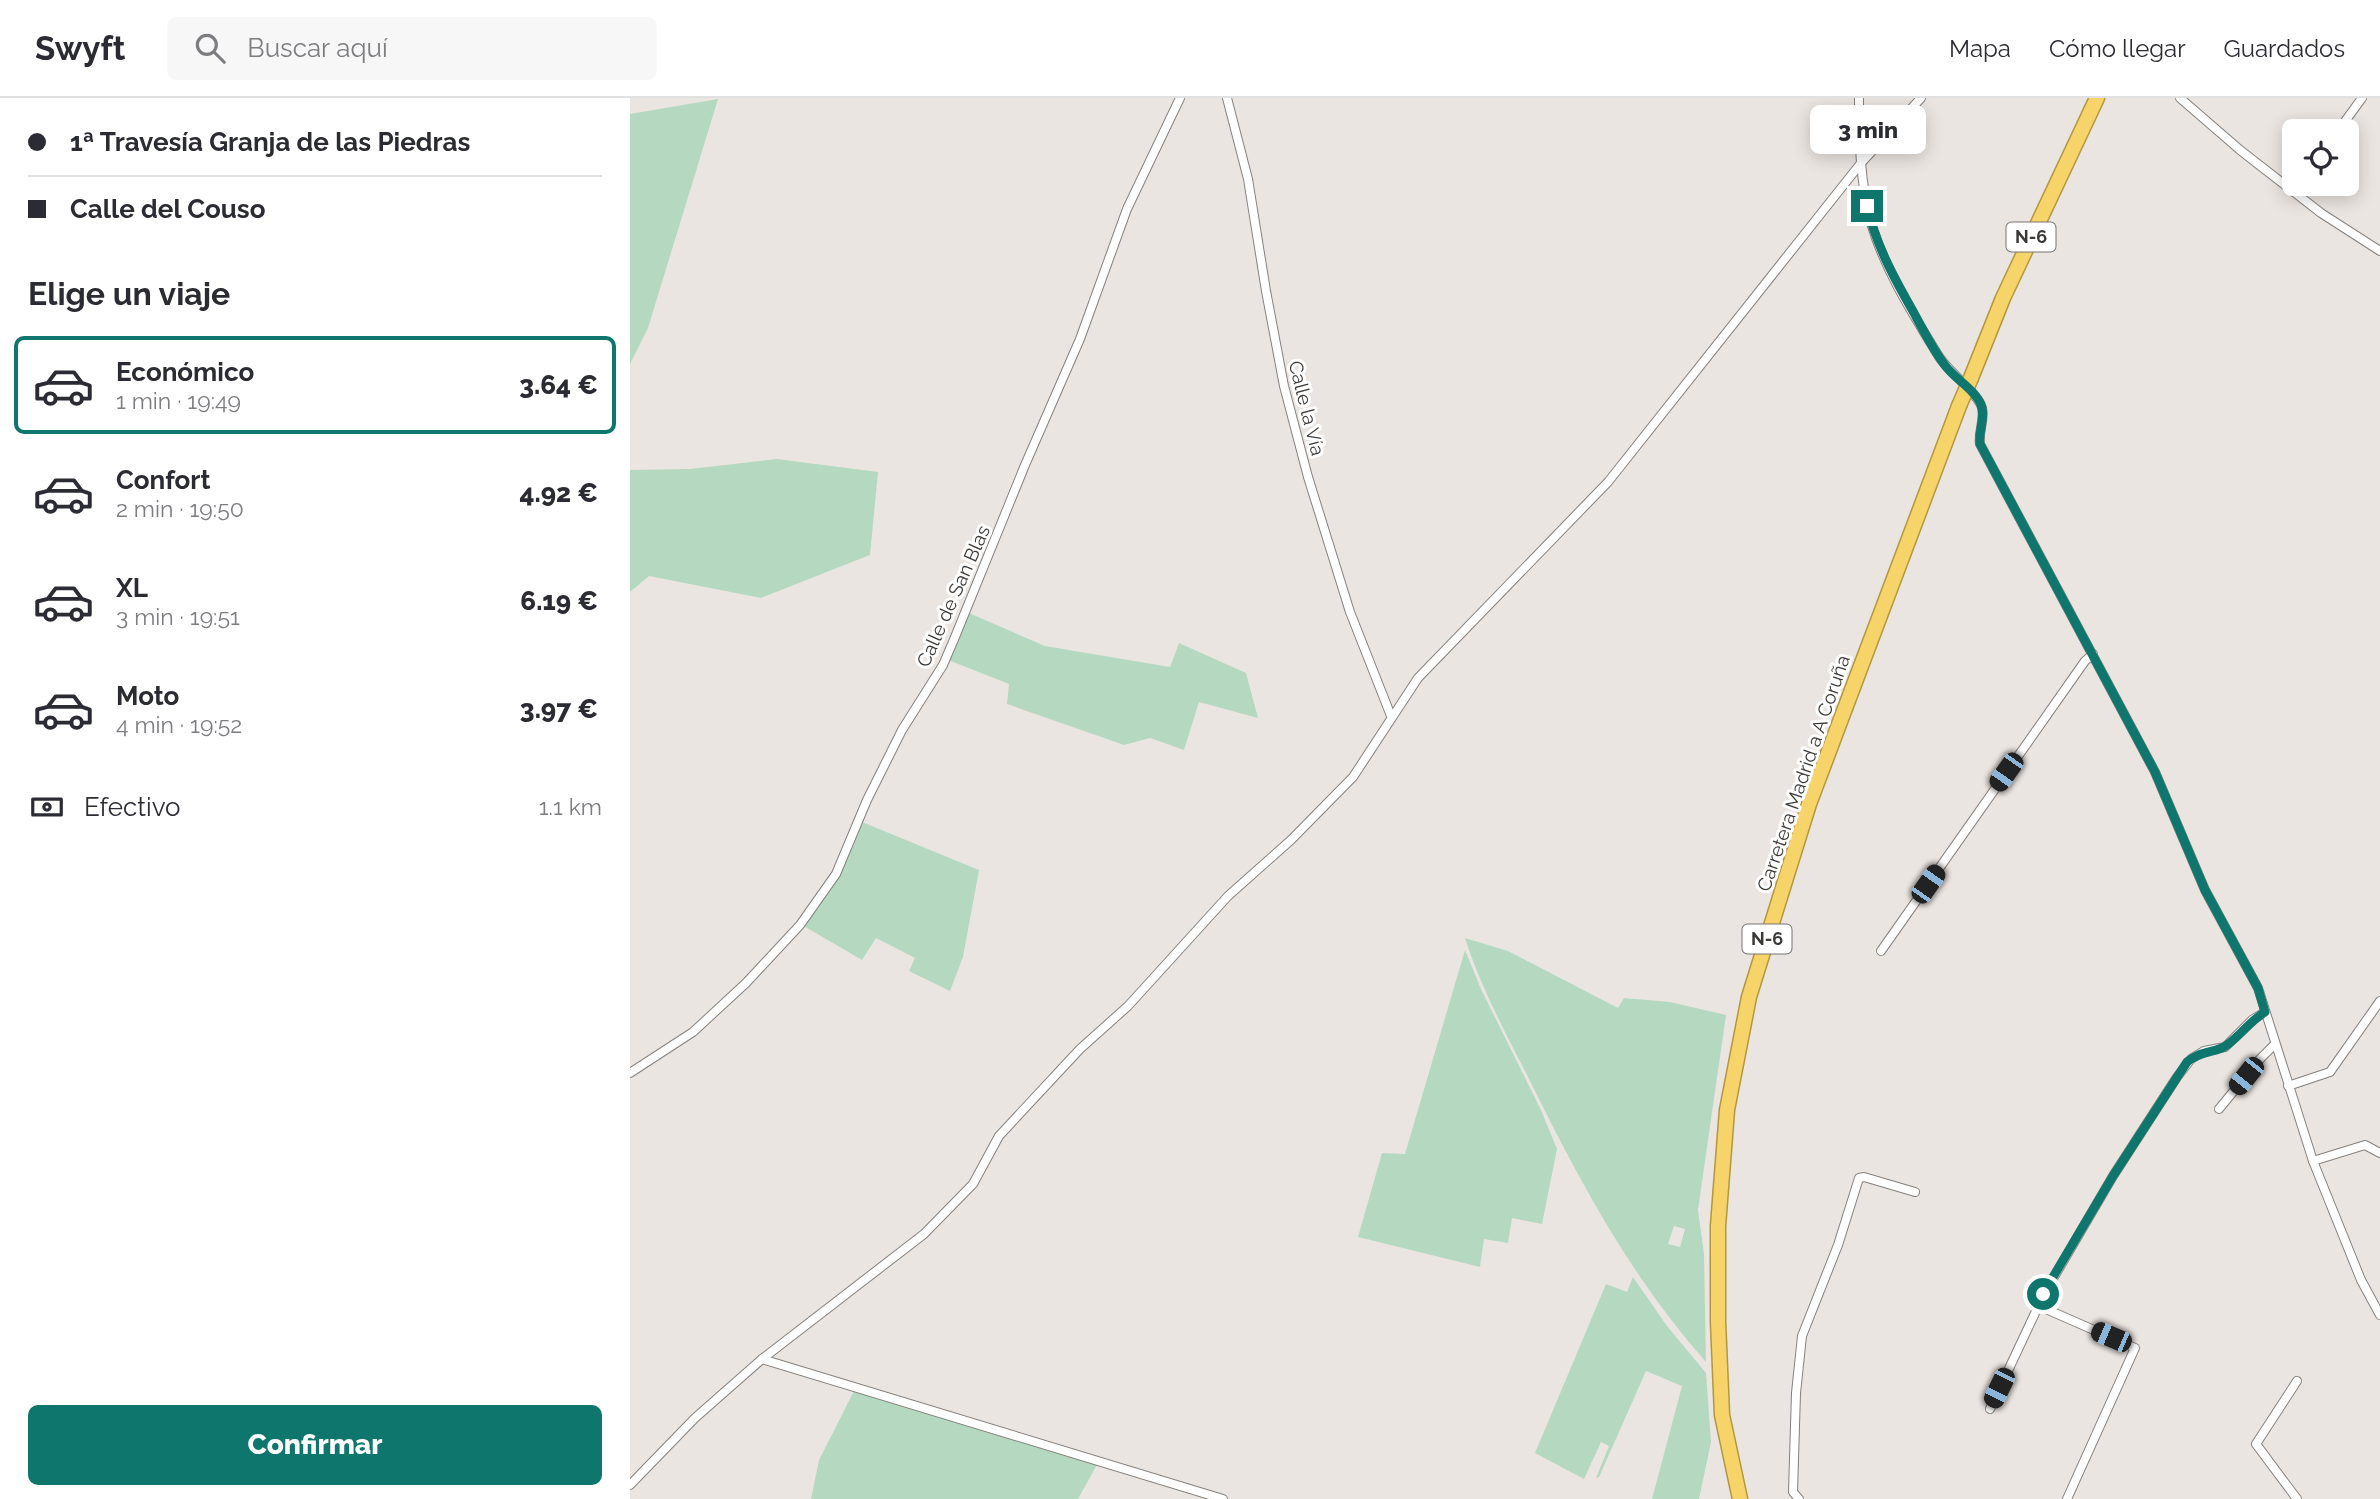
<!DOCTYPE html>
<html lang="es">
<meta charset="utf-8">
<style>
:root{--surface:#fff;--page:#f7f7f7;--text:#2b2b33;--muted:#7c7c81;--line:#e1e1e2;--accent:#0f766e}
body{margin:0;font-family:Raleway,sans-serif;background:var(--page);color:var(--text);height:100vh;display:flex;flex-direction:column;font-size:26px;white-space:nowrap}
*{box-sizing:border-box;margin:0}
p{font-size:23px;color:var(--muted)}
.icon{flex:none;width:38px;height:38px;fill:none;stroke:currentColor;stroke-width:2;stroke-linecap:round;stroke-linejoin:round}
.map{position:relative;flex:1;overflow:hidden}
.details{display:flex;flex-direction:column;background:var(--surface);width:630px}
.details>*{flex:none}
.banner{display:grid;align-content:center;height:154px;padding:0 28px;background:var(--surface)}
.fabs{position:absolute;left:1652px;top:21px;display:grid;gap:14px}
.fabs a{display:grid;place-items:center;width:77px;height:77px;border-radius:10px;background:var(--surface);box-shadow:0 4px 18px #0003;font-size:35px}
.end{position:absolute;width:32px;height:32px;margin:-16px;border:9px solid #0f766e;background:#fff;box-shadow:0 0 0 4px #fff}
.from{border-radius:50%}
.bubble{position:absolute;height:49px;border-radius:10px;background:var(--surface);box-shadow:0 4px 18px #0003;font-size:23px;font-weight:800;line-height:49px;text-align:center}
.car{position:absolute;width:21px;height:42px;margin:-21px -10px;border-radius:9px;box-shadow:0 0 5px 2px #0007;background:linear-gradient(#222 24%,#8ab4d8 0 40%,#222 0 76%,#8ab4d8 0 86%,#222 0)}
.banner b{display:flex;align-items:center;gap:24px;height:66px;font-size:26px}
.banner b+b{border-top:2px solid var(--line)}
.banner i{width:18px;height:18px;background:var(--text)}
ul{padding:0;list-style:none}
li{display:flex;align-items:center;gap:21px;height:98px;margin:0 14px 10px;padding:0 14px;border:4px solid transparent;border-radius:10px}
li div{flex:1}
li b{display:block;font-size:26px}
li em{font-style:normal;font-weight:800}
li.current{border-color:var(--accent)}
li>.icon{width:63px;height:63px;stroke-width:1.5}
h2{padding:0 28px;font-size:32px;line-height:84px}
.pay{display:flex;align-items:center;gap:18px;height:77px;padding:0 28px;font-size:26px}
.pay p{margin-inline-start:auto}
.cta{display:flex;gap:14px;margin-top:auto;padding:14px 28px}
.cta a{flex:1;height:80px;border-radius:10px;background:var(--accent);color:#fff;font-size:28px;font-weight:800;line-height:80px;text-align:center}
header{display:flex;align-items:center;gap:42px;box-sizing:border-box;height:98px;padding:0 35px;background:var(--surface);border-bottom:2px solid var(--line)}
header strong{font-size:33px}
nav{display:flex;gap:38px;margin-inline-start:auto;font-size:24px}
.search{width:490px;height:63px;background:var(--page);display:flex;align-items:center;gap:18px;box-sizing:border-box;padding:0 24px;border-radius:10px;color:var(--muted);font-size:26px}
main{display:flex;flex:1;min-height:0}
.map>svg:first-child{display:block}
</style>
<header>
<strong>Swyft</strong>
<div class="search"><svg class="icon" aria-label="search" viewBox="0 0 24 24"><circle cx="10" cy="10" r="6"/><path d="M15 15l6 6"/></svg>Buscar aquí</div>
<nav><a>Mapa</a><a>Cómo llegar</a><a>Guardados</a></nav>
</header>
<main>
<section class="details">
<div class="banner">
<b><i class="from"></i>1ª Travesía Granja de las Piedras</b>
<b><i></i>Calle del Couso</b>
</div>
<h2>Elige un viaje</h2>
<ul>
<li class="current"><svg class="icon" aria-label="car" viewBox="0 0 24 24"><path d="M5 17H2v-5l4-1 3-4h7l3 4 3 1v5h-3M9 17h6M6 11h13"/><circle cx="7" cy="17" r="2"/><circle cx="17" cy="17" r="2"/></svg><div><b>Económico</b><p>1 min · 19:49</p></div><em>3.64 €</em></li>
<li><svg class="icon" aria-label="car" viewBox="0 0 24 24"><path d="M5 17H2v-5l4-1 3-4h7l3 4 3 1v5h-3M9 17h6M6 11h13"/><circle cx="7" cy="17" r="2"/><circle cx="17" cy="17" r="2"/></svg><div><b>Confort</b><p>2 min · 19:50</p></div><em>4.92 €</em></li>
<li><svg class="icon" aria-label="car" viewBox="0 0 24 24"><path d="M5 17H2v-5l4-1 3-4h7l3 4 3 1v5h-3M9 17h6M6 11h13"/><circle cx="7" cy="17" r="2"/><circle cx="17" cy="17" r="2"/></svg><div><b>XL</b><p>3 min · 19:51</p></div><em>6.19 €</em></li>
<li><svg class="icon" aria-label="car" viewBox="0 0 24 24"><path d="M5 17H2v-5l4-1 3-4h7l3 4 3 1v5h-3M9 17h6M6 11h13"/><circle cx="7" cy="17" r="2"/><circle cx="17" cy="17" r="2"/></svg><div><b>Moto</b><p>4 min · 19:52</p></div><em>3.97 €</em></li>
</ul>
<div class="pay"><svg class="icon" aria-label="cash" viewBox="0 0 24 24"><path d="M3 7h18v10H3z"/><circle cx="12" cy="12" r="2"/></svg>Efectivo<p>1.1 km</p></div>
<div class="cta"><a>Confirmar</a></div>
</section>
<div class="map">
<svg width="1750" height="1401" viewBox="0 0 1750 1401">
<rect width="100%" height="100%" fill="#ebe5e1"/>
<!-- green -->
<g fill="#b5d9c0" fill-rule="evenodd">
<polygon points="88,1 18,230 0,266 0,16"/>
<polygon points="147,361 248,374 240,457 131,500 19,478 0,494 0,372 60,371"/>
<polygon points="339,515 415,548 540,569 549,545 616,575 628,620 569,604 554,652 520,640 494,647 377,606 379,586 318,562"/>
<polygon points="232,724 349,772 333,859 320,893 279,873 285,860 246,840 232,862 172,827"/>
<path d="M835 840 878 853 988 910 994 900 1040 904 1096 917 1068 1112 1074 1156 1076 1264C1001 1179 951 1086 901 985 877 938 851 890 835 840ZM1044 1128 1055 1131 1050 1149 1038 1146Z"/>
<polygon points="835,852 851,891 911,1012 927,1051 912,1126 882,1120 878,1145 854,1141 850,1169 728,1139 752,1055 775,1056"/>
<polygon points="1003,1179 1037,1228 1076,1275 1081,1344 1069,1401 1022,1401 1052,1288 1016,1273 969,1379 966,1380 979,1348 971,1344 954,1381 905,1355 976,1186 997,1194"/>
<polygon points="225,1291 468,1365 448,1401 181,1401 189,1362"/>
</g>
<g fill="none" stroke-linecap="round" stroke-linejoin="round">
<defs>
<g id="minor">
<polyline points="597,0 618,81 636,193 654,288 678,379 720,514 761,618"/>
<path d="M1229 0C1229 42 1230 87 1242 128 1256 174 1283 216 1308 257 1317 273 1349 296 1352 310 1355 322 1348 334 1350 346L1525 674 1575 792 1628 890 1683 1063 1731 1182 1750 1217"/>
<polyline points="1550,0 1610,52 1691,115 1750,153"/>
<polyline points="1708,33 1732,0"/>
<polyline points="1664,94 1670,86"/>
<polyline points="1251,853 1455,563 1463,556"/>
<polyline points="0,975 63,934 116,885 170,827 206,776 237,702 272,632 313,567 325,539 395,367 450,241 497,111 550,0"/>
<polyline points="1658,988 1700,974 1750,903"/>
<polyline points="1589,1011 1630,961 1645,946"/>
<polyline points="1683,1063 1735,1047 1750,1055"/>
<polyline points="1409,1208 1505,1250 1437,1401"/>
<polyline points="132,1261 593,1401"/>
<polyline points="1667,1283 1626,1346 1667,1401"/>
<polyline points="1360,1311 1414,1196 1483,1078 1547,979 1561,961 1574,953 1595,949 1622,922 1635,914"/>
<polyline points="0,1387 65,1320 132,1261 294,1136 343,1086 369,1038 450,951 498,908 598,798 661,742 723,679 788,580 978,384 1231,65 1291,0"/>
<polyline points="1169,1401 1163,1394 1166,1295 1172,1238 1208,1147 1229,1080 1234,1079 1285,1094"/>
</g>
<g id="trunk">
<polyline points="1341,280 1373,200 1467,0"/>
<polyline points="1110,1401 1092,1317 1088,1223 1088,1128 1097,1012 1119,899 1179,706 1329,308"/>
</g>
</defs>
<!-- minor casing -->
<use href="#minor" stroke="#86807c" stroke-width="10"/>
<!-- trunk casing -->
<use href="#trunk" stroke="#b3973f" stroke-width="17"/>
<!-- minor -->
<use href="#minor" stroke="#fff" stroke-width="8"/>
<!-- trunk -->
<use href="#trunk" stroke="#f6d46a" stroke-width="14"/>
<defs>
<polyline id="trunk-bridge" points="1329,308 1341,280"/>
</defs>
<!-- trunk-bridge casing -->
<use href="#trunk-bridge" stroke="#b3973f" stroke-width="17" stroke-linecap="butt"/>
<!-- trunk-bridge -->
<use href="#trunk-bridge" stroke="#f6d46a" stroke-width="14"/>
</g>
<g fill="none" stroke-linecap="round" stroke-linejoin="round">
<!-- route -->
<path stroke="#0f766e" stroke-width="9" d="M1237 108C1246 147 1264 180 1284 215 1293 232 1302 250 1314 266 1324 281 1348 293 1352 310 1355 322 1348 334 1350 346L1525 674 1575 792 1628 890 1635 914C1620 923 1611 937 1597 947 1587 955 1571 952 1557 964L1483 1078 1413 1196"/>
</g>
<g text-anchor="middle" stroke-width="6" stroke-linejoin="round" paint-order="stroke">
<!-- shield labels -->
<g fill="#fff" stroke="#767473" stroke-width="2">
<rect x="1376.5" y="124.5" width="49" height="29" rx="5"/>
<rect x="1112.5" y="826.5" width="49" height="29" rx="5"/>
</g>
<g font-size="18" font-weight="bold" fill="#3b3937">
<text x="1401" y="145">N-6</text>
<text x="1137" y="847">N-6</text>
</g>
<!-- street labels -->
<g font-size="19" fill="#3b3937" stroke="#fff">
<text transform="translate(677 310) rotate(76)" y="7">Calle la Vía</text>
<text transform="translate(323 498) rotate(-66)" y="7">Calle de San Blas</text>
<text transform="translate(1173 675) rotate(-71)" y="7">Carretera Madrid a A Coruña</text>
</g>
</g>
</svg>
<div class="fabs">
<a><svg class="icon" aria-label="locate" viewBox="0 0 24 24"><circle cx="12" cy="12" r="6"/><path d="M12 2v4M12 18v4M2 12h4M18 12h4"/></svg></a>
</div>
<i class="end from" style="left:1413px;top:1196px"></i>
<i class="end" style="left:1237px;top:108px"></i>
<div class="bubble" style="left:1180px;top:7px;width:116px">3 min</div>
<i class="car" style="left:1376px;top:674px;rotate:215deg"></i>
<i class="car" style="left:1298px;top:786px;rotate:35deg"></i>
<i class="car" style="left:1616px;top:978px;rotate:219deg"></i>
<i class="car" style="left:1481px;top:1239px;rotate:293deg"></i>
<i class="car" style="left:1369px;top:1290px;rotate:206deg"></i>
</div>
</main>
